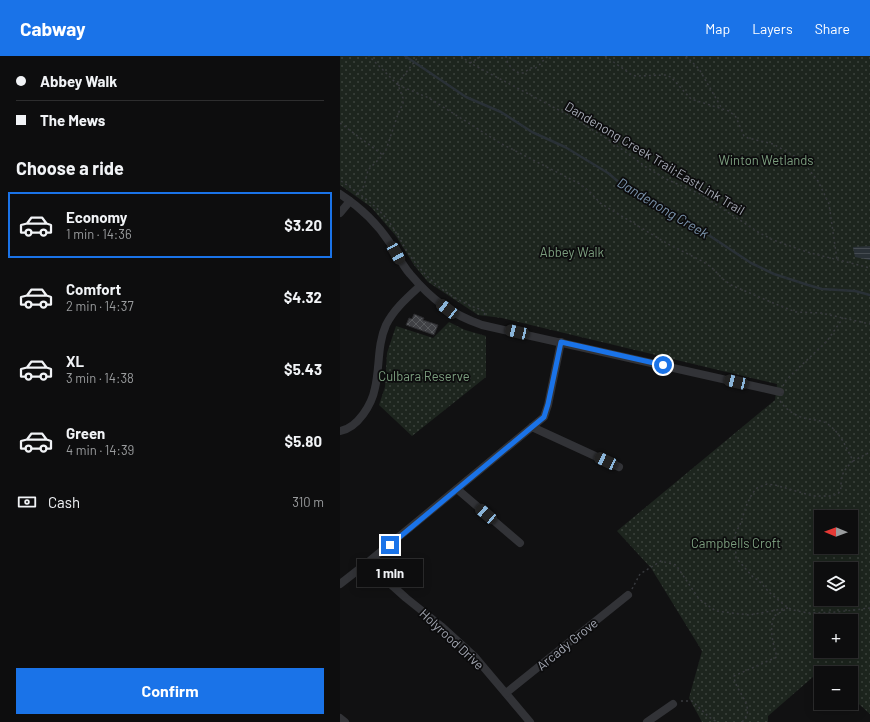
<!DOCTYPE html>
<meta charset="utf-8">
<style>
:root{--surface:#0d0d0e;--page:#1b1b1c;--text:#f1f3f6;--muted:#9a9c9e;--line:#2d2d2e;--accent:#1a73e8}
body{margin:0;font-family:Barlow,sans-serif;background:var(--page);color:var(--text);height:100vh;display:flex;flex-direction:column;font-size:15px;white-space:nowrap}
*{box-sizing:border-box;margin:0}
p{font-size:13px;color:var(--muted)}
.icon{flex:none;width:22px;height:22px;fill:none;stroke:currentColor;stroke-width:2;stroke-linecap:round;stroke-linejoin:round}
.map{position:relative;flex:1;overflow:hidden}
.panel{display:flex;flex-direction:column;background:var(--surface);width:340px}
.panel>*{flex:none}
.top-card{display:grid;align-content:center;height:88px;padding:0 16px;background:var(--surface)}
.needle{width:26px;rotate:271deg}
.controls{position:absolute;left:474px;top:454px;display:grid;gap:8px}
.controls a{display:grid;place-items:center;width:44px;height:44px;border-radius:0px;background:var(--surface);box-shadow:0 2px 10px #0003,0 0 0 1px var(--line);font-size:20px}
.end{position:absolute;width:18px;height:18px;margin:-9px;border:5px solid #1a73e8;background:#fff;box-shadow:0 0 0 2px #fff}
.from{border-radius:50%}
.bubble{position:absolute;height:28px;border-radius:0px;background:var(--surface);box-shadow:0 2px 10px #0003,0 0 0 1px var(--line);font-size:13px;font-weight:700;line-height:28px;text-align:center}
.car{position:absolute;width:12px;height:24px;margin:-12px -6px;border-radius:5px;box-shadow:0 0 3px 1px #0007;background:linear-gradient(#222 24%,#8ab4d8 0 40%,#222 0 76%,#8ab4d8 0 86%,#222 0)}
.top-card b{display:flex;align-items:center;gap:14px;height:38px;font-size:15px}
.top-card b+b{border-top:1px solid var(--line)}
.top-card i{width:10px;height:10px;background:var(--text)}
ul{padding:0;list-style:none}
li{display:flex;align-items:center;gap:12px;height:66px;margin:0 8px 6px;padding:0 8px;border:2px solid transparent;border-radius:0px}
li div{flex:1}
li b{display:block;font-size:15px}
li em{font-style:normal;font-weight:700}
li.active{border-color:var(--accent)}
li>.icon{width:36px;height:36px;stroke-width:1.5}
h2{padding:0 16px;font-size:18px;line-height:48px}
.pay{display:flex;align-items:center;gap:10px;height:44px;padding:0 16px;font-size:15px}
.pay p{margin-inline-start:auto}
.action{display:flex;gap:8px;margin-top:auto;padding:8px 16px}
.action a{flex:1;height:46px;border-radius:0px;background:var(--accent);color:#fff;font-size:16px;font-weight:700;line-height:46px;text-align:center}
header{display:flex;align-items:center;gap:24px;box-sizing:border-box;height:56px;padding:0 20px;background:var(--accent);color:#fff}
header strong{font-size:19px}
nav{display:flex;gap:22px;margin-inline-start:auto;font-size:14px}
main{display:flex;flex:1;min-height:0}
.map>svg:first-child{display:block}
</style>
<header>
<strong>Cabway</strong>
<nav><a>Map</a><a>Layers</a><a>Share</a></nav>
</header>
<main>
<section class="panel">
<div class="top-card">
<b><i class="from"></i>Abbey Walk</b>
<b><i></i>The Mews</b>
</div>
<h2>Choose a ride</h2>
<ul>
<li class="active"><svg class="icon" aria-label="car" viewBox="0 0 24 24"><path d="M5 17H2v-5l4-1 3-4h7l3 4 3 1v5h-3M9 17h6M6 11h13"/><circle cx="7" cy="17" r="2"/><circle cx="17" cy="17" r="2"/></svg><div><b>Economy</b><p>1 min · 14:36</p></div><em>$3.20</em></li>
<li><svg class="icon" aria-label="car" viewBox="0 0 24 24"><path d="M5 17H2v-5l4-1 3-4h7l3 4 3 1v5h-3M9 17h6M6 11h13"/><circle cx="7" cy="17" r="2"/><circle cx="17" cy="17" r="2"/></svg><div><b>Comfort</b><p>2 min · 14:37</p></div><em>$4.32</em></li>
<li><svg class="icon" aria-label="car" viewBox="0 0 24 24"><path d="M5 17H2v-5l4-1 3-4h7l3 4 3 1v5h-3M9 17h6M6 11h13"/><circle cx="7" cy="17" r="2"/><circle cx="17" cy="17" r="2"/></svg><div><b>XL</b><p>3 min · 14:38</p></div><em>$5.43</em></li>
<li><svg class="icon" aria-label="car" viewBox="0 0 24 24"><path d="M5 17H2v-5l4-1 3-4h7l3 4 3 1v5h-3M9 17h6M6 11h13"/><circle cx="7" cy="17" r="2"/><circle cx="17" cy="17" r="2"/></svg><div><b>Green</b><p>4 min · 14:39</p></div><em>$5.80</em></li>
</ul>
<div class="pay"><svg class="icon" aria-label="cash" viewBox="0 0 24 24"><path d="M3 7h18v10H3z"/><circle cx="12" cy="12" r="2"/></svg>Cash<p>310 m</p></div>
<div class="action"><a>Confirm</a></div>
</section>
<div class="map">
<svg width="530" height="666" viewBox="0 0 530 666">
<defs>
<pattern id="park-dots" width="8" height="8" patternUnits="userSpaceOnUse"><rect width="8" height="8" fill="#1d251e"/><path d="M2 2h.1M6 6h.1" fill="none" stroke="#3b423c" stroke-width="1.8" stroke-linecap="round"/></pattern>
<pattern id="water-rules" width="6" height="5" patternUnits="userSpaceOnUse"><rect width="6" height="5" fill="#2a3137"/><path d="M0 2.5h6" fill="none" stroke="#464c52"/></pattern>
<pattern id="building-cross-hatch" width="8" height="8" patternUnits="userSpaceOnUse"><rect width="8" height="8" fill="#404145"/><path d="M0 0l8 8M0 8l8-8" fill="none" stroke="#585a5d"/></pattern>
</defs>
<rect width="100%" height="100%" fill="#111112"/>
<!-- park -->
<g fill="url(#park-dots)" fill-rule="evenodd">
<path d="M0 0H530V658L511 641V617H484L481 614 428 660V666H362L349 642 362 595 311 512 277 475 435 344 437 328 162 262 138 259 88 226 74 209 56 180 43 165 31 151 0 129ZM481 461H511V491H481ZM481 513H511V543H481ZM481 565H511V595H481Z"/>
<polygon points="109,266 125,274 146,280 146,321 72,380 39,349 45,331 47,297 56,270 93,282"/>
</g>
<!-- water -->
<polygon fill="url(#water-rules)" points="530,190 530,204 515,201 513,191"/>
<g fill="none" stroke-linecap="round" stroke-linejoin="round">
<!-- stream -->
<polyline stroke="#2a3137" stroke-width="2.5" points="65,0 126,41 161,56 192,76 225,91 268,117 287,133 323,149 411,207 434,218 468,229 482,233 515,235 530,239"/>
</g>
<!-- building -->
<polygon fill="url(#building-cross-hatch)" stroke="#2b2b2e" points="74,258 84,262 83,264 98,269 94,279 66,269 69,262 72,263"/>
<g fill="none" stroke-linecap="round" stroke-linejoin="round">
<!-- path -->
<g stroke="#383a3e" stroke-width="1.5" stroke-dasharray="2 3" stroke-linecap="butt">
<polyline points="121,0 130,7 232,61 272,86 306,111 326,123 360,138 418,176 433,184 467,196 530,212"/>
<path d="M166 0C166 7 174 18 183 17 186 16 188 13 191 12 197 11 192 14 197 11 202 7 203 3 209 0"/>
<polyline points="265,0 292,19 296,20 325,19 331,21 351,43 389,55 396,61 404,80 408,82 433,88 456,101 463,106 478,125 489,148 497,204"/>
<polyline points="346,0 359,13 381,51"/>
<polyline points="130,7 142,0"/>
<polyline points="57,28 79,0"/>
<polyline points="58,29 89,42 160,87 240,128 251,137 260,147 328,188 362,205 371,211 383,223 391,229 438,249 456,256 481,257 530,268"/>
<polyline points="0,67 43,99"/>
<path d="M1 125C17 136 33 147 46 162 55 173 61 186 69 198 88 226 113 245 145 255L144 261"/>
<polyline points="16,139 24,130 28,114 41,101 46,94 58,58 63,47 63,42 58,29 29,0"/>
<polyline points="443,330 446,324 487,285 503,262"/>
<path d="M440 345C446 354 457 361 468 363 475 364 483 364 489 369 501 378 506 391 513 405 507 411 502 416 501 425 501 432 502 431 498 438L490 440H473L435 429 427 428 417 432 412 438 407 448 400 469 395 478 396 502 413 521 418 524 430 537 448 552 457 555 469 557 497 556 530 552"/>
<polyline points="513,405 530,396"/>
<polyline points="292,533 300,518 321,505 336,509 359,543 376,555 409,559 448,552"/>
<polyline points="341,645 352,645 369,661 377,666"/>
<path d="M402 666C418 651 394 635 394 620L437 601C433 587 429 574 434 560L446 553"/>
</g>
<!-- minor -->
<g stroke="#323337" stroke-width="8">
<path d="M0 138C20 151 37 167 50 187 57 197 62 209 70 218 92 244 111 258 142 269L440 336"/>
<polyline points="0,157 10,145"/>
<polyline points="192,371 279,411"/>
<path d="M0 375C18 372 32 348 35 332 40 311 37 289 46 269 54 253 68 241 80 230"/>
<polyline points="117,433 180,487"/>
<polyline points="27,507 66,542 101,570 135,601 190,666"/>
<polyline points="0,528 27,507 204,361 208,349 221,286"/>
<polyline points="166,637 288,539"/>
<polyline points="0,662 5,666"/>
<polyline points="307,666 333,648"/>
</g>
</g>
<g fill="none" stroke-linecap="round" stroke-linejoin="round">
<!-- route -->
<polyline stroke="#1a73e8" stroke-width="5" points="50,489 204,361 208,348 221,286 323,309"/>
</g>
<g text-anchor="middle" stroke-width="3.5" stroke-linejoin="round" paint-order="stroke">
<!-- street labels -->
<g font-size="13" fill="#a3a7b2" stroke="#0c0c0d">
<text transform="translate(315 102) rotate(31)" y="5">Dandenong Creek Trail;EastLink Trail</text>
<text transform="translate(112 583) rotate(43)" y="5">Holyrood Drive</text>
<text transform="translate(227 588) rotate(-39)" y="5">Arcady Grove</text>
</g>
<!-- park labels -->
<g font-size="13" fill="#7b9d7e" stroke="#0c0c0d">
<text x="426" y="109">Winton Wetlands</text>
<text x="232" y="201">Abbey Walk</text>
<text x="84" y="325">Culbara Reserve</text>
<text x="396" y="492">Campbells Croft</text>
</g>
<!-- water labels -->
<g font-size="14" font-style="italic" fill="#7b93ac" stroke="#0c0c0d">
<text transform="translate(323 152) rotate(31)" y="5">Dandenong Creek</text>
</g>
</g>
</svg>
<div class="controls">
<a><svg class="needle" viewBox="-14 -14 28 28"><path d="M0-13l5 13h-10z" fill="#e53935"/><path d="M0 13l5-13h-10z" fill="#9a9c9e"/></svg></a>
<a><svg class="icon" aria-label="layers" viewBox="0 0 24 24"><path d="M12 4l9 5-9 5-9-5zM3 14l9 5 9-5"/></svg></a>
<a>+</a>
<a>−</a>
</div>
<i class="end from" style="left:323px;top:309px"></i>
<i class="end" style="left:50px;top:489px"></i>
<div class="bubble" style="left:17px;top:503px;width:66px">1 min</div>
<i class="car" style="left:56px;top:197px;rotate:151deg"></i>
<i class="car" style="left:107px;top:253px;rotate:308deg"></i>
<i class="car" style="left:177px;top:276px;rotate:283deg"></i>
<i class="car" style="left:396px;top:326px;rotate:283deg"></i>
<i class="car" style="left:266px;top:405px;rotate:295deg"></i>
<i class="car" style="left:146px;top:458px;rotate:311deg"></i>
</div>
</main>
